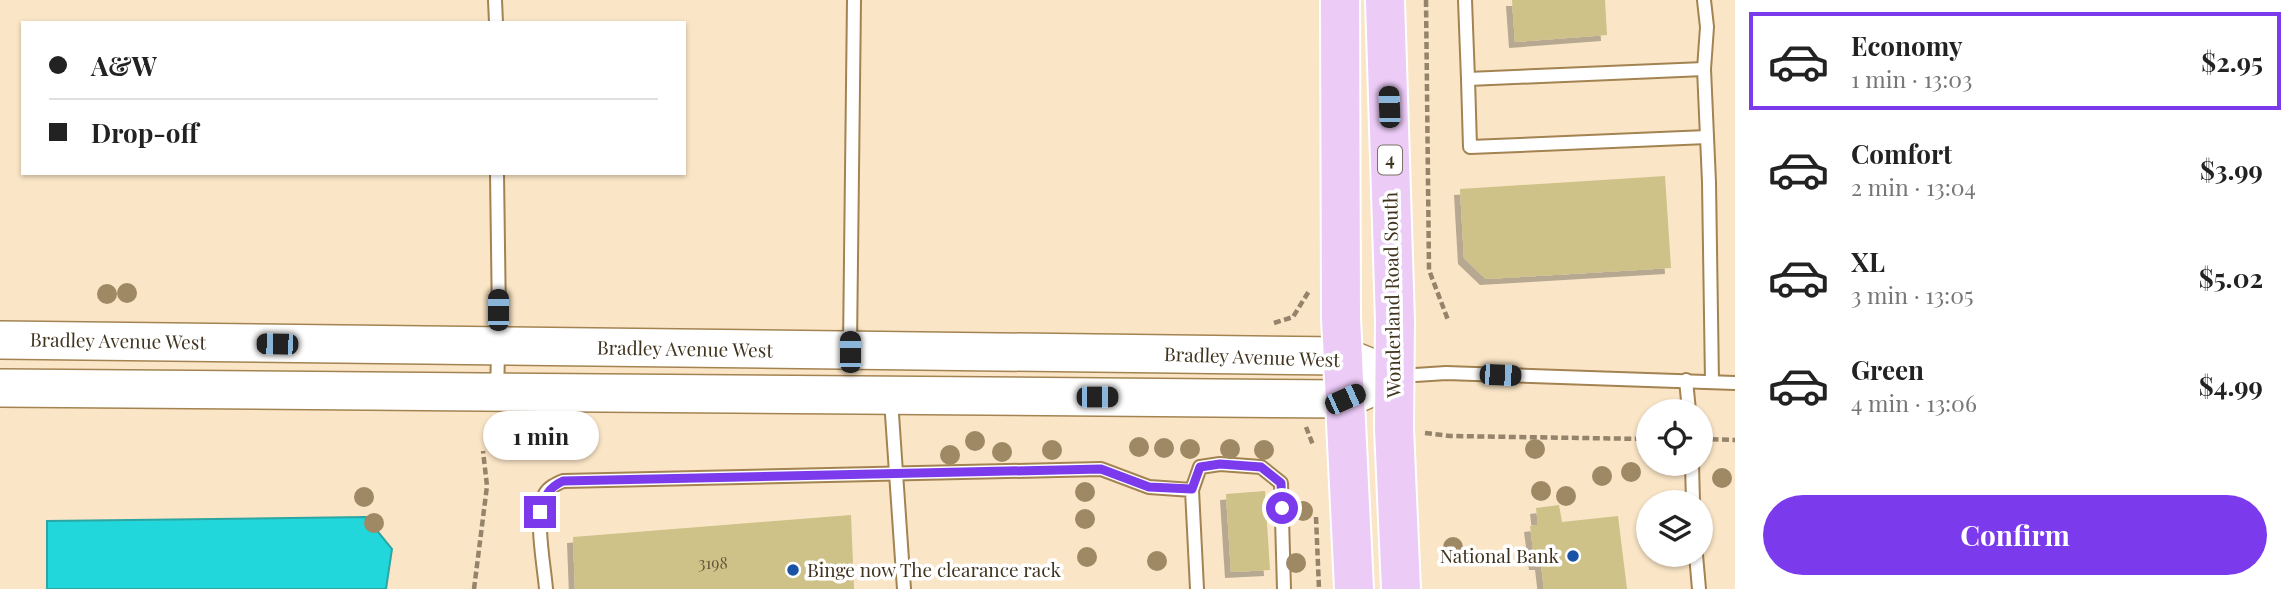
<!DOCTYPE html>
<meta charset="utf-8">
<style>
:root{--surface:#fff;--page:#f2f2f2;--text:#222;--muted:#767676;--line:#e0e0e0;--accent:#7c3aed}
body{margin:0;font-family:"Playfair Display",serif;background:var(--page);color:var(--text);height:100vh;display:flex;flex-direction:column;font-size:26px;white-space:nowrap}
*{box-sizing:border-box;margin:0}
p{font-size:23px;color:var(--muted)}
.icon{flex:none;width:38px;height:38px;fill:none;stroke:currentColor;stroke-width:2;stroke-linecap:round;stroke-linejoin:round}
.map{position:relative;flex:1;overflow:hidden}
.details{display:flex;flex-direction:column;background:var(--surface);width:560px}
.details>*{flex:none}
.banner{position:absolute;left:21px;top:21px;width:665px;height:154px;border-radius:0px;box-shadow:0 2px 5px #0004;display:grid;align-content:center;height:154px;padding:0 28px;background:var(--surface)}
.controls{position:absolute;left:1636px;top:399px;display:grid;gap:14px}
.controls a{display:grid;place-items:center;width:77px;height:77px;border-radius:50%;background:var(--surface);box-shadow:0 2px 5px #0004;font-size:35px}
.end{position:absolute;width:32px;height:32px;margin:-16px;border:9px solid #7c3aed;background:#fff;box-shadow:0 0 0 4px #fff}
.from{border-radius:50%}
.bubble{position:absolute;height:49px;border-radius:24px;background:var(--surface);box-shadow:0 2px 5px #0004;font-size:23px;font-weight:700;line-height:49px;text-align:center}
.car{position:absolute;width:21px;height:42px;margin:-21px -10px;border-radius:9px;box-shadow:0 0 5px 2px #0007;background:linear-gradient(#222 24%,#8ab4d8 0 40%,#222 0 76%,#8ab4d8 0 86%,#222 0)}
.banner b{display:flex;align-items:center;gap:24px;height:66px;font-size:26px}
.banner b+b{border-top:2px solid var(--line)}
.banner i{width:18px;height:18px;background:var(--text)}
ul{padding:12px 0 0;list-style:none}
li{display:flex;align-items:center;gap:21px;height:98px;margin:0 14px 10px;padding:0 14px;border:4px solid transparent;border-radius:0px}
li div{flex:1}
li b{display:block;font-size:26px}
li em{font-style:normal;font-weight:700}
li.current{border-color:var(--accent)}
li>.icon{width:63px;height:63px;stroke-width:1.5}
.action{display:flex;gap:14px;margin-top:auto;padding:14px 28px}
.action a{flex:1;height:80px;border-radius:42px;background:var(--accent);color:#fff;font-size:28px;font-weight:700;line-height:80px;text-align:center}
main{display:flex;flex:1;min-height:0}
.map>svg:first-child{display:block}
</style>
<main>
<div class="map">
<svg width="1735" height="589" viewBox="0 0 1735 589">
<defs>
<filter id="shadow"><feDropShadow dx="-6" dy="6" stdDeviation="0" flood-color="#0004"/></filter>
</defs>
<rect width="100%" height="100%" fill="#fae5c6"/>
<!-- water -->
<polygon fill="#22d7dc" stroke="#2ba6a3" stroke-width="2" points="366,517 392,549 386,589 47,589 47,521"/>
<!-- building -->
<g fill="#cec288" filter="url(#shadow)">
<polygon points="1512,0 1605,0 1607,35 1515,42"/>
<polygon points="1665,176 1671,268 1486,279 1464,258 1460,189"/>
<polygon points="1265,491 1270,570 1231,572 1226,494"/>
<polygon points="1559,505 1562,522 1618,516 1627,589 1544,589 1541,564 1535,564 1530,526 1538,525 1536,508"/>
<polygon points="851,515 854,589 575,589 573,537"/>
</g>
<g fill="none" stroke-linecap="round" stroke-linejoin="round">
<defs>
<g id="lane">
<polyline points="495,0 496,23"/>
<polyline points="1465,0 1468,79"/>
<polyline points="1704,0 1707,27 1704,69 1709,182 1712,382"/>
<polyline points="1704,69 1468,79 1470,147 1707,137"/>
<polyline points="497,173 499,320 497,390"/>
<polyline points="850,346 854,0"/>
<polyline points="1400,376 1446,373 1735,383"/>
<polyline points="1686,380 1689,411"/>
<polyline points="891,400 904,589"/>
<polyline points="1692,464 1693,502"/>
<polyline points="1192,490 1200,467 1220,464 1261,467 1281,483 1284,589"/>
<polyline points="1696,555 1699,589"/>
<path d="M546 589C544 564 534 517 545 494 549 487 556 484 563 481L1101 469 1149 487 1192 490 1197 589"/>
</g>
<g id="secondary">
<polyline points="0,340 1342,356 1372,368"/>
<polyline points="0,388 1345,399 1395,377"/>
</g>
<g id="primary">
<polyline points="1340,0 1341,318 1354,589"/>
<polyline points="1385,0 1395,321 1394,428 1401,589"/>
</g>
</defs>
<!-- lane casing -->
<use href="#lane" stroke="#a38351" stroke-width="16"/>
<!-- secondary casing -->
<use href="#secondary" stroke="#a38351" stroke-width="40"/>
<!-- primary casing -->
<use href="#primary" stroke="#fff" stroke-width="42"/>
<!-- path -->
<g stroke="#95846b" stroke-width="4.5" stroke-dasharray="7 3.5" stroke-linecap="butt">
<polyline points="1426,0 1429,270 1448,320"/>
<polyline points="1274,323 1293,317 1309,291"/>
<polyline points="1306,427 1313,445"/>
<polyline points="1425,433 1450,436 1648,439"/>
<polyline points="1701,439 1735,440"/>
<polyline points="1316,517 1319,589"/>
<polyline points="474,589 487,486 483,451"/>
</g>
<!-- lane -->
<use href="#lane" stroke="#fff" stroke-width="12"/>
<!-- secondary -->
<use href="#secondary" stroke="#fff" stroke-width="37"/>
<!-- primary -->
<use href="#primary" stroke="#eccbf7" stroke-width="38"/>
</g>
<!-- trees -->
<g fill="#9f8864">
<circle cx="127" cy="293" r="10"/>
<circle cx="107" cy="294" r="10"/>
<circle cx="975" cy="441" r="10"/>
<circle cx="1139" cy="447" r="10"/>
<circle cx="1164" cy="448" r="10"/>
<circle cx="1190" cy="449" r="10"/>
<circle cx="1230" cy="449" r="10"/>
<circle cx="1535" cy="449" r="10"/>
<circle cx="1052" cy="450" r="10"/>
<circle cx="1264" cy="450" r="10"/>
<circle cx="1002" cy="452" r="10"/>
<circle cx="950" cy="455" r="10"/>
<circle cx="1631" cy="472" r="10"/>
<circle cx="1602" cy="476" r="10"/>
<circle cx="1722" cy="478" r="10"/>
<circle cx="1541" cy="491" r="10"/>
<circle cx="1085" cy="492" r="10"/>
<circle cx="1566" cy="496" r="10"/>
<circle cx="364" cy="497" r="10"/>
<circle cx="1303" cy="511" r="10"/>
<circle cx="1085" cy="519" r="10"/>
<circle cx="374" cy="523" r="10"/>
<circle cx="1453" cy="547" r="10"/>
<circle cx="1087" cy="557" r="10"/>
<circle cx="1157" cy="561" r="10"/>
<circle cx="1296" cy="563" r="10"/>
</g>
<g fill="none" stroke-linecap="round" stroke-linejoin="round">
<!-- route -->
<path stroke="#7c3aed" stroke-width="9" d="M540 512C545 496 548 488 563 481L1101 469 1149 487 1192 489 1200 467 1220 464 1261 467 1281 483 1282 508"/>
</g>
<!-- markers -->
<g fill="#1953a5" stroke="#fff" stroke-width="2.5">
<circle cx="1573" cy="556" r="7"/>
<circle cx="793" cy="570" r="7"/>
</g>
<g text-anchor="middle" stroke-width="7" stroke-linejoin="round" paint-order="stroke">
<!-- number labels -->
<g font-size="16" fill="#645839">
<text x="713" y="569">3198</text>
</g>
<!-- shield labels -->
<rect fill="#fff" stroke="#7a7162" stroke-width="2" x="1378" y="145.5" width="24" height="29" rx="5"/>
<g font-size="18" font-weight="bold" fill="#41341f">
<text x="1390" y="166">4</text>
</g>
<!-- street labels -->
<g font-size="19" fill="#41341f" stroke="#fff">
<text transform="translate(1392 295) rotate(-91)" y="7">Wonderland Road South</text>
<text transform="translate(118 341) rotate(1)" y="7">Bradley Avenue West</text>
<text transform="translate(685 349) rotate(1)" y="7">Bradley Avenue West</text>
<text transform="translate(1252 357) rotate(2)" y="7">Bradley Avenue West</text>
</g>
<!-- poi labels -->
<g font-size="19" fill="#41341f" stroke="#fff" text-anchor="end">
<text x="1559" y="563">National Bank</text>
<text x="807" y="577" text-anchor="start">Binge now The clearance rack</text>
</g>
</g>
</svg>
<div class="controls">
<a><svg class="icon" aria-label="locate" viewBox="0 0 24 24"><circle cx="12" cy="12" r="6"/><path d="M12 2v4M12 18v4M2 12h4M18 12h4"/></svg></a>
<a><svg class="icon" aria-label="layers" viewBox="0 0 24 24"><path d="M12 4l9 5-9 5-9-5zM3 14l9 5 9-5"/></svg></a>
</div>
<i class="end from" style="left:1282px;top:508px"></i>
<i class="end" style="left:540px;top:512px"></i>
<div class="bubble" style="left:483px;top:411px;width:116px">1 min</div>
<i class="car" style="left:1389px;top:107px;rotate:358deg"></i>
<i class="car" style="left:498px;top:310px;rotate:0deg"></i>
<i class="car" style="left:277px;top:344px;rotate:271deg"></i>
<i class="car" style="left:850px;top:352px;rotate:0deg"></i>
<i class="car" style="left:1500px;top:375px;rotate:92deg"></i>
<i class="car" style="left:1097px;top:397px;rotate:90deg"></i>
<i class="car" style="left:1345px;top:399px;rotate:66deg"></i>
<div class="banner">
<b><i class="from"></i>A&amp;W</b>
<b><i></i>Drop-off</b>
</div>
</div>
<section class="details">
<ul>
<li class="current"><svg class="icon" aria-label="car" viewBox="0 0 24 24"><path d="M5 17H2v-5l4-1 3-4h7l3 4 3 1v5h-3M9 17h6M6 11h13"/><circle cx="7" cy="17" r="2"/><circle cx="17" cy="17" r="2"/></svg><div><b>Economy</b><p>1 min · 13:03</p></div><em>$2.95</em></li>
<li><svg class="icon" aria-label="car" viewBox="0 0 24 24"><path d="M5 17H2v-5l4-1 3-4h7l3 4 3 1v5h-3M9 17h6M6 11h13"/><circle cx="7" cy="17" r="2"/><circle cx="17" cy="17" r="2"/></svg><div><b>Comfort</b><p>2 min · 13:04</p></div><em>$3.99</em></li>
<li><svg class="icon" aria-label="car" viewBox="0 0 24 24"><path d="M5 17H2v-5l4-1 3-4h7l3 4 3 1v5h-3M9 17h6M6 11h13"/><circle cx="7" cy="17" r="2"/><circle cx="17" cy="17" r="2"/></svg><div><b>XL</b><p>3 min · 13:05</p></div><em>$5.02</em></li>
<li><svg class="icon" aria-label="car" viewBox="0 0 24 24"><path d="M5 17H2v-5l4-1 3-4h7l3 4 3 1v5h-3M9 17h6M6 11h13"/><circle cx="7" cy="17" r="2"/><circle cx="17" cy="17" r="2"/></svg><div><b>Green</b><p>4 min · 13:06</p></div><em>$4.99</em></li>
</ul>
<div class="action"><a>Confirm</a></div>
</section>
</main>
